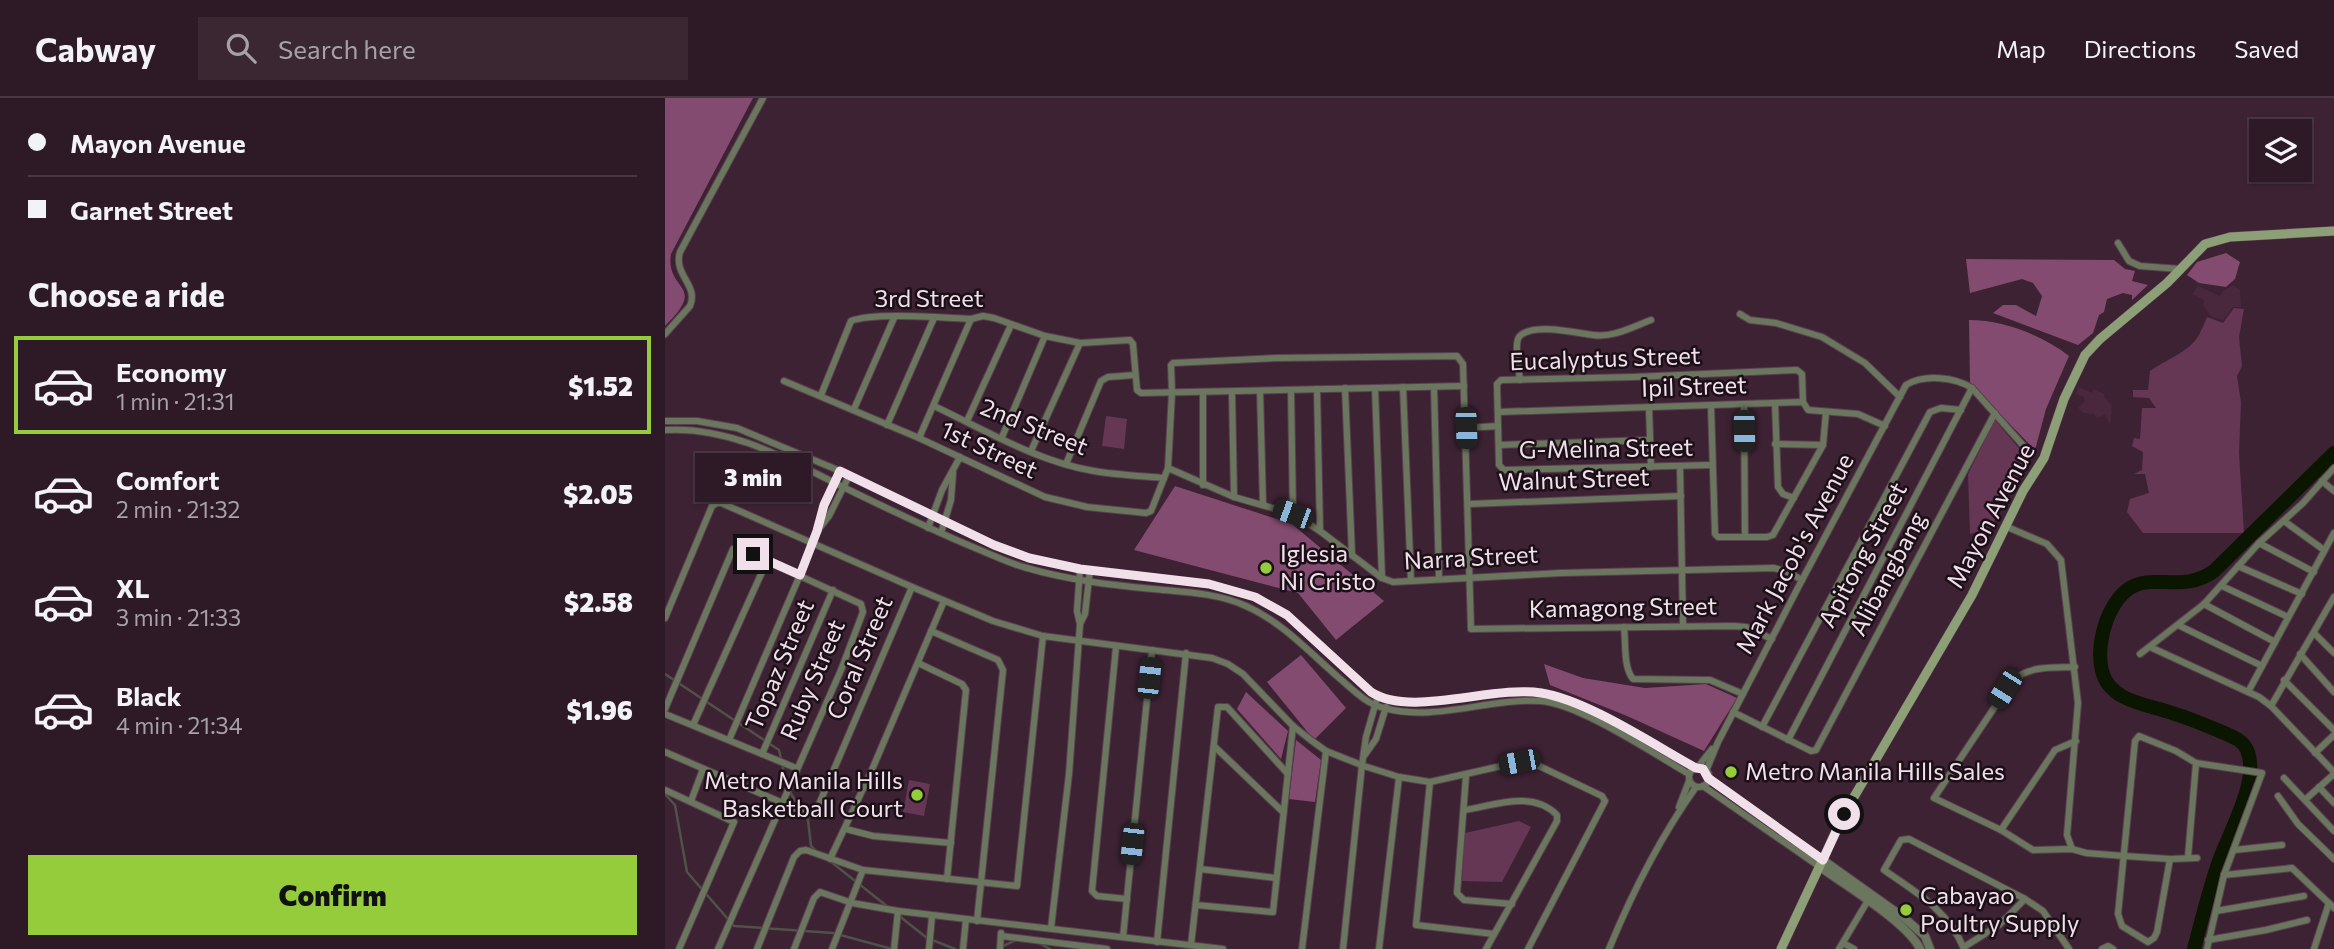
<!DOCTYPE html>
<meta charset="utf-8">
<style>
:root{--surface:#2e1a26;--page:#3a2732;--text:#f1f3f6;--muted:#a7a1a7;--line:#493843;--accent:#94cc3c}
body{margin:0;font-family:Commissioner,sans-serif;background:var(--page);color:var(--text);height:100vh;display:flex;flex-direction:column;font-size:26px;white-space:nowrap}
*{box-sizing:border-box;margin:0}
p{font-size:23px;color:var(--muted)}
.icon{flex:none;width:38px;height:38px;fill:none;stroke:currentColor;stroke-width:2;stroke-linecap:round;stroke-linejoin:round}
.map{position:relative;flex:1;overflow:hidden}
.drawer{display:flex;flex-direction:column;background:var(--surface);width:665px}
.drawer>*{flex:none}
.banner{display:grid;align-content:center;height:154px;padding:0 28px;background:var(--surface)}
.fabs{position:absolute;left:1584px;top:21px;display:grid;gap:14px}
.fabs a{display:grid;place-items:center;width:63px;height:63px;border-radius:0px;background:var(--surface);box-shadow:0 2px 5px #0004,0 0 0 2px var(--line);font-size:35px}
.end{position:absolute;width:32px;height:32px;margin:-16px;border:9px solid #f1dfea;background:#111;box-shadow:0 0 0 4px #111}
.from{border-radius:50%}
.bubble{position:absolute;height:49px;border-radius:0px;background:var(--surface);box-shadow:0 2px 5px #0004,0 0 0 2px var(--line);font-size:23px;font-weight:800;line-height:49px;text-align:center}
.car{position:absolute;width:21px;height:42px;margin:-21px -10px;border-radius:9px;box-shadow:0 0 5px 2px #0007;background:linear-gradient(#222 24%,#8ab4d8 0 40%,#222 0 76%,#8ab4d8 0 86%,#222 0)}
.banner b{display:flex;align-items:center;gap:24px;height:66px;font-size:26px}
.banner b+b{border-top:2px solid var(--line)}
.banner i{width:18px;height:18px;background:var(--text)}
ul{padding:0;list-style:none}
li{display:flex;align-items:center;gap:21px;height:98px;margin:0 14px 10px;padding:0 14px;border:4px solid transparent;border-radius:0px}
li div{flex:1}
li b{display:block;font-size:26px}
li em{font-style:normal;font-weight:800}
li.current{border-color:var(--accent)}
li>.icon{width:63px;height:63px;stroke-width:1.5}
h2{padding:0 28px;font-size:32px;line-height:84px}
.cta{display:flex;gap:14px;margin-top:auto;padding:14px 28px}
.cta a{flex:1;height:80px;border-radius:0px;background:var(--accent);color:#111;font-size:28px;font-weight:800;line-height:80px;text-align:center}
header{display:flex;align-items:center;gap:42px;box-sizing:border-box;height:98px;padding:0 35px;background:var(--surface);border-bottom:2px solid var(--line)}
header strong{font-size:33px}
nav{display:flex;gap:38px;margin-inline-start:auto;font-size:24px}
.search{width:490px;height:63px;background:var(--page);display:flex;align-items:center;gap:18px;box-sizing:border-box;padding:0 24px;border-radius:0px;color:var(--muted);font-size:26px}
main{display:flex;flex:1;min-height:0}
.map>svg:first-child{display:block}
</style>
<header>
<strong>Cabway</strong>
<div class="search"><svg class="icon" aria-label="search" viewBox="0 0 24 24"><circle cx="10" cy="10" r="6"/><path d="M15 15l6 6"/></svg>Search here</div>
<nav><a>Map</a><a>Directions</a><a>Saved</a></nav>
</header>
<main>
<section class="drawer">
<div class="banner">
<b><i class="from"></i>Mayon Avenue</b>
<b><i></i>Garnet Street</b>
</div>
<h2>Choose a ride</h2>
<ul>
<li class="current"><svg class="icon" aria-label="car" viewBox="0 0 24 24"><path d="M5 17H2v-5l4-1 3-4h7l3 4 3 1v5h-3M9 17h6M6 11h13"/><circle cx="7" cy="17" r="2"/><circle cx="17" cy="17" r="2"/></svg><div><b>Economy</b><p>1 min · 21:31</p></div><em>$1.52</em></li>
<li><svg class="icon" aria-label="car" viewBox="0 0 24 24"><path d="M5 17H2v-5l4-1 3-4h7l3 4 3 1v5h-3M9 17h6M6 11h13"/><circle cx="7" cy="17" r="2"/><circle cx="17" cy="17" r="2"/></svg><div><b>Comfort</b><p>2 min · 21:32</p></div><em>$2.05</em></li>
<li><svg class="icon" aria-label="car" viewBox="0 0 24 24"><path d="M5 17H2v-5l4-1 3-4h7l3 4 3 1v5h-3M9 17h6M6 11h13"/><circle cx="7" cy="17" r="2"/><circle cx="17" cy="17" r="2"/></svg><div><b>XL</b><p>3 min · 21:33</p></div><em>$2.58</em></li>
<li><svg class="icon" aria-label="car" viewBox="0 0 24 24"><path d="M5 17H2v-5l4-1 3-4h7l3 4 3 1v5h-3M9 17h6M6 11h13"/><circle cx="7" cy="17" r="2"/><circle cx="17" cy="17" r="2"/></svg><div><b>Black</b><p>4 min · 21:34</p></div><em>$1.96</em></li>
</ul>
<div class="cta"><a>Confirm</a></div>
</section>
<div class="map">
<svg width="1669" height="851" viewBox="0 0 1669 851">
<rect width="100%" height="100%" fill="#3d2233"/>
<!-- built -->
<g fill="#49283e">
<polygon points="1568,187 1575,192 1576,209 1568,209 1558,222 1546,218 1538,208 1539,202 1527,196 1533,188 1555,198 1557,194"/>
<polygon points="1413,289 1427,295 1428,291 1440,296 1439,299 1447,308 1445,327 1440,316 1432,320 1429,316 1419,315 1413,310 1420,303 1419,299 1411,296"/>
</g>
<!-- green -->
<g fill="#663655">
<path d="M1569 210 1579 211 1574 239 1577 268 1572 278 1576 304 1574 355 1579 435H1478L1462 414 1465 401 1484 395 1480 376H1469L1477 372 1478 354 1467 348 1469 340 1475 341 1477 310H1491L1484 300 1468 299V292H1483L1485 273C1499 263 1523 254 1532 240 1536 234 1539 226 1542 219L1558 225Z"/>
<polygon points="441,318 462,321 459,351 437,348"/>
<polygon points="1330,322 1363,361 1325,431 1305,436 1303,376"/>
<polygon points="244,682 265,686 259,718 238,714"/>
<polygon points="854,723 866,729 837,784 797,783 800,735"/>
</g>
<!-- forest -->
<g fill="#834b70">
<path d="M0 0H88L6 156C0 194 44 185 0 228Z"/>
<polygon points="1561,155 1575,164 1570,181 1561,189 1534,185 1522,177 1532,164"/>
<polygon points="1301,161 1449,162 1460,171 1470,173 1467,183 1483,187 1467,202 1467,197 1458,195 1442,201 1439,214 1434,217 1428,235 1413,247 1328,215 1338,207 1351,207 1371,218 1377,198 1368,185 1357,181 1305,195"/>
<path d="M1304 222C1338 222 1377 237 1404 258L1381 311 1370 352 1305 285Z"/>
<polygon points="510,388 627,426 719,503 671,542 633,495 469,452"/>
<polygon points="636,557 681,610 649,642 602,584"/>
<polygon points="879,566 918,580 980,590 1041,586 1072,600 1039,653 962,618 885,587"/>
<polygon points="581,594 623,633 616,661 572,611"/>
<polygon points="631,642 656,662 650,704 624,701"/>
</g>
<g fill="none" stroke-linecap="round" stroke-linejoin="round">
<!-- stream -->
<g stroke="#4f5246" stroke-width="2.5">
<polyline points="0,576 114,652 122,688"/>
<polyline points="125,694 136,712"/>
<polyline points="0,696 10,707 22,774 69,828 168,835 227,851"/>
<polyline points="140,717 143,722 146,748 151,753"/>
<polyline points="165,763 223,809"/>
<polyline points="233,817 262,840 290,851"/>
<polyline points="372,844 385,851"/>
<polyline points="338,848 351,842"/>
</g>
<!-- river -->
<path stroke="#0a1600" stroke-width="14" d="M1529 851C1536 824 1543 796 1552 769 1561 739 1596 683 1582 652 1578 642 1566 638 1557 634 1540 627 1524 620 1507 615 1482 606 1445 604 1437 573 1433 557 1436 537 1442 521 1469 456 1508 503 1549 473L1669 355"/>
<defs>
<g id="minor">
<polyline points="1453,145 1464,163 1475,168 1515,171"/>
<polyline points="1075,216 1085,222 1111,225 1157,239 1200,265 1235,299"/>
<path d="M0 236 25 208C34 187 8 177 15 154L98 0"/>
<path d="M855 282C854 273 849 246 854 239 866 224 912 235 928 237 948 240 967 229 986 222"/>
<polyline points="119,283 254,340 380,399 422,409 481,415 486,413 503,370 507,294 506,267 508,265 612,260 792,258 798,266 806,531 1069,528 1081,529 1107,541"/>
<polyline points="738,289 746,483"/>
<polyline points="769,289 774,481"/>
<polyline points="680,290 687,457"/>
<polyline points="710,290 717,480"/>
<polyline points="652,291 655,433"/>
<polyline points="626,292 628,416"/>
<polyline points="595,293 598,407"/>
<polyline points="538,294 538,387"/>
<polyline points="567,294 569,399"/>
<path d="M156 297 186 223C210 214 278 220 306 221L318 218 329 220 380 238 415 245 465 242 468 246 472 292 476 295 799 288"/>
<polyline points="1110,305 1113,389 1118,396 1129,400"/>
<polyline points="1079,307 1080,439"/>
<path d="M269 308C320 332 373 364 429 373 452 377 476 378 499 380"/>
<polyline points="1046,308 1050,436 1053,439 1102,439 1108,437 1158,347 1161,314"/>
<polyline points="984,310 986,369"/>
<polyline points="189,311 229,220"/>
<polyline points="833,314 1138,304 1143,312 1193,316 1220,328"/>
<path d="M0 323H32L72 330 175 373 329 447 364 460 415 471 544 486 590 499 622 517 706 594C745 620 829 587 876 594 922 602 990 647 1031 670"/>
<polyline points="302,323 346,227"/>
<polyline points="222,327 269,220"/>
<polyline points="801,330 833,328"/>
<path d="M0 332C65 328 122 361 178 389 223 411 269 433 315 452 330 458 346 466 362 470 403 482 446 487 488 491 519 494 553 495 581 508 617 524 644 554 673 579 687 591 701 606 719 610 770 624 823 600 875 603 913 605 989 656 1024 676"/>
<polyline points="337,339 380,238"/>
<polyline points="254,340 306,221"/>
<polyline points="1110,346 1158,347"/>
<polyline points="834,347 985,342"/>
<polyline points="366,353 415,245"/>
<polyline points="401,366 436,283 443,279 470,277"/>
<polyline points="1047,367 839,372 834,367 832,286 836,282 968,279 1132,272 1137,276 1138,304"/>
<polyline points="1015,368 1018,527"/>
<polyline points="503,370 569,399 628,416 655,433 717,480 728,484 896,475 1109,470 1123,474 1137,482"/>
<polyline points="1657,383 1669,393"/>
<polyline points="804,406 1016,398"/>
<polyline points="1619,423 1659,452"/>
<polyline points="1340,428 1382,446 1396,462 1413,605 1402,737 1407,751"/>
<polyline points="263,430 277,392 295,359"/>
<polyline points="153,432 164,418 184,378"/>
<polyline points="276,435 286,402 288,375"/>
<polyline points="1594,445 1649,474"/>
<polyline points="1573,468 1637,496"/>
<polyline points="1557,488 1623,519"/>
<polyline points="247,489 328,523 378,538 547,560 563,566 578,576 628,628 647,643 661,653 699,668 734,679 765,684 854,664 872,667 937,698 940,703 863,851"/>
<polyline points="1539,506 1610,544"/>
<polyline points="0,520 47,408 54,404 247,489 155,704 148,715 143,716 0,654"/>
<polyline points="415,526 420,516 425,472"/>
<polyline points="1513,527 1597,568"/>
<path d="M959 529C961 544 958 569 968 581L1045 582 1078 596"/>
<polyline points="266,533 333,562 338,572 312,823"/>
<polyline points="1649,535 1669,555"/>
<polyline points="451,549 427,793 432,798 462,801"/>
<polyline points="1485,549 1594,599 1606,608 1669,674"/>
<polyline points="1475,556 1539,506 1594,445 1638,405 1669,370"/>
<polyline points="1635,556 1669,594"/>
<polyline points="253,565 297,586 301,592 282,781"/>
<path d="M1410 569C1387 570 1365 567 1347 583L1269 700 1336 732 1368 752 1407 751 1421 755 1459 758 1505 761 1532 760"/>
<polyline points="1619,582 1669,632"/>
<polyline points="1583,594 1669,435"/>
<polyline points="1606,608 1669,499"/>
<polyline points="0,611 68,451 74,450 196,506 198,514 176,572 53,851"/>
<polyline points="1068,614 1146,653 1151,652 1330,315"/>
<polyline points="0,616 131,670"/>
<polyline points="28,627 102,463"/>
<polyline points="1097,629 1265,314 1276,310 1296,312"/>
<polyline points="64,642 135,477 152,434 159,407 175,373"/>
<polyline points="1123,642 1307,290"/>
<polyline points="549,648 618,714"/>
<polyline points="1650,655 1669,637"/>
<polyline points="97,656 168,492"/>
<polyline points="699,658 711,641 721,609"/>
<polyline points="1033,669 1047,651"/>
<circle cx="1034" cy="679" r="10"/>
<path d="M1041 673 1053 644 1137 482 1241 287C1259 276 1290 279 1307 290L1364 354"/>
<polyline points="801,678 792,795 799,802 847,806"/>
<polyline points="1043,680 1158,762"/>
<polyline points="1619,680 1669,733"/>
<polyline points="765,684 751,827 829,836"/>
<polyline points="1038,688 1155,769"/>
<polyline points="1654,689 1669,705"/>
<polyline points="0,692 69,724 14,851"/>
<polyline points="1613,698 1633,726 1669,761"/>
<polyline points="1641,701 1669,676"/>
<polyline points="26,703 38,671"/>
<polyline points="1014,709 1024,683"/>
<path d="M800 712C831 707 867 692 892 717V723L821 851"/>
<polyline points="181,731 208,738 286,745"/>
<polyline points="1336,732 1390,652 1411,643"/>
<polyline points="1569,752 1617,747"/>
<polyline points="1523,759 1531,665"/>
<polyline points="165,761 206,674 279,503"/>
<polyline points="1505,761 1492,834 1489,840 1483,844 1457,828 1453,816 1470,643 1474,638 1511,653 1531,665 1597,675 1559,777 1542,851"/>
<polyline points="535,771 611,780"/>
<polyline points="1559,777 1627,770 1669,810"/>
<polyline points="531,807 608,814 628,628"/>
<polyline points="1551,813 1639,798"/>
<polyline points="386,830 404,676 415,526 412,513 415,471"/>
<polyline points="336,838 442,851"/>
<polyline points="458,839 487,552"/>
<polyline points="1543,842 1601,832 1642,822"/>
<polyline points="492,844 521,555"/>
<polyline points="1178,845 1189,851"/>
<polyline points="526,847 553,609 562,609 623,676"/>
<polyline points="1299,849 1334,827 1360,801"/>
<polyline points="92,851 129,759 135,753 141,752 198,772 352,788 378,538"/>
<polyline points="129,851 149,800 155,794 187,805 233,813 558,851"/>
<polyline points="167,851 198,772"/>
<polyline points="229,851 233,813"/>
<polyline points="264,851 267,818"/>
<polyline points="298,851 301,821"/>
<polyline points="335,851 336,835"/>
<polyline points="637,851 661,653"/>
<polyline points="678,851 697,667 701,639 711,604"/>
<polyline points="714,851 734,679"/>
<path d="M944 851C967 795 996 738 1031 689"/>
<polyline points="1174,851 1205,799"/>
<path d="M1299 851C1284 813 1251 794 1219 772L1236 742 1244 741 1360 801 1378 813 1404 851"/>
<polyline points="1437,851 1443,848 1448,851"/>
<polyline points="1649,851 1664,805"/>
</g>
<g id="tertiary">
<polyline points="1158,762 1238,819 1260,838 1265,851"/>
<path d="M1155 769C1180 787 1243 825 1255 851"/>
</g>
<polyline id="secondary" points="1116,851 1179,716 1307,497 1358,393 1379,360 1399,301 1420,257 1435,241 1502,185 1540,146 1565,139 1669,133"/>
</defs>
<!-- minor casing -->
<use href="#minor" stroke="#5a4050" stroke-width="8"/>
<!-- tertiary casing -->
<use href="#tertiary" stroke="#5a4050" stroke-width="10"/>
<!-- secondary casing -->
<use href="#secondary" stroke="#5a4050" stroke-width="10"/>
<!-- minor -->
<use href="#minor" stroke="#6a765d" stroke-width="6"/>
<!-- tertiary -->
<use href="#tertiary" stroke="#6a765d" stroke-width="8"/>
<!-- secondary -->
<use href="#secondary" stroke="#8c9f77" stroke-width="9"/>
</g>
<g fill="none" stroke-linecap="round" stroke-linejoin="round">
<!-- route -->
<path stroke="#f1dfea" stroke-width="9" d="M88 456 135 477 152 433 159 407 175 373 329 447 364 460 415 471 544 486 590 499 622 517 706 594C745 620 829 587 876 595 922 602 989 647 1031 670L1038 671 1043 680 1158 762 1179 716"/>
</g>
<!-- markers -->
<g fill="#94cc3c" stroke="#1c1018" stroke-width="2.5">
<circle cx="601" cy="470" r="7"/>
<circle cx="1066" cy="674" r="7"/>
<circle cx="252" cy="697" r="7"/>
<circle cx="1241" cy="812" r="7"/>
</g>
<g text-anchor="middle" stroke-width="5" stroke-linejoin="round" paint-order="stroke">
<!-- street labels -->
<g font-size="24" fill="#f1dfea" stroke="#1c1018">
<text x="264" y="209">3rd Street</text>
<text transform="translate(940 261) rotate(-2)" y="8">Eucalyptus Street</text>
<text transform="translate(1029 289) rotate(-2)" y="8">Ipil Street</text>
<text transform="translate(369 329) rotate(22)" y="8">2nd Street</text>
<text transform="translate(941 351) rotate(-1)" y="8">G-Melina Street</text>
<text transform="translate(324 352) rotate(25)" y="8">1st Street</text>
<text transform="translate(909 382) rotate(-2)" y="8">Walnut Street</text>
<text transform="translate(1326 418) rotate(-62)" y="8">Mayon Avenue</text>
<text transform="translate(1130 456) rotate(-62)" y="8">Mark Jacob's Avenue</text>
<text transform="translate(1198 457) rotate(-62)" y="8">Apitong Street</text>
<text transform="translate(806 460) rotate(-3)" y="8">Narra Street</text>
<text transform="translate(1223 476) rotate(-62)" y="8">Alibangbang</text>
<text transform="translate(958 510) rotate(-1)" y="8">Kamagong Street</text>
<text transform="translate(195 560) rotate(-67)" y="8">Coral Street</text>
<text transform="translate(115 567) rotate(-67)" y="8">Topaz Street</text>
<text transform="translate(148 582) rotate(-67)" y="8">Ruby Street</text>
</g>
<!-- poi labels -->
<g font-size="24" fill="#f1dfea" stroke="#1c1018" text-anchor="start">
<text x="615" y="464">Iglesia<tspan x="615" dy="28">Ni Cristo</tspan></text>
<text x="1080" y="682">Metro Manila Hills Sales</text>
<text x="238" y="691" text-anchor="end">Metro Manila Hills<tspan x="238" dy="28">Basketball Court</tspan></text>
<text x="1255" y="806">Cabayao<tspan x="1255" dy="28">Poultry Supply</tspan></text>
</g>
</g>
</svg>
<div class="fabs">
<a><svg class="icon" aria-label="layers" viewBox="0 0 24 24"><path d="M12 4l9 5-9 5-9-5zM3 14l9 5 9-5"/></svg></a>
</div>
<i class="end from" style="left:1179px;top:716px"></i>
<i class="end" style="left:88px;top:456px"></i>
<div class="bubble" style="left:30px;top:355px;width:116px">3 min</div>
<i class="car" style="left:801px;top:330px;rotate:178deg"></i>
<i class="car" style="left:1079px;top:333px;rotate:179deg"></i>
<i class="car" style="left:628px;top:416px;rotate:290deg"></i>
<i class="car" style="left:484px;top:580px;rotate:6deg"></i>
<i class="car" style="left:1340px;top:591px;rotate:212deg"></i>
<i class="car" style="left:854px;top:664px;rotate:259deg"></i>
<i class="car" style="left:467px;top:746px;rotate:186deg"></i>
</div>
</main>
